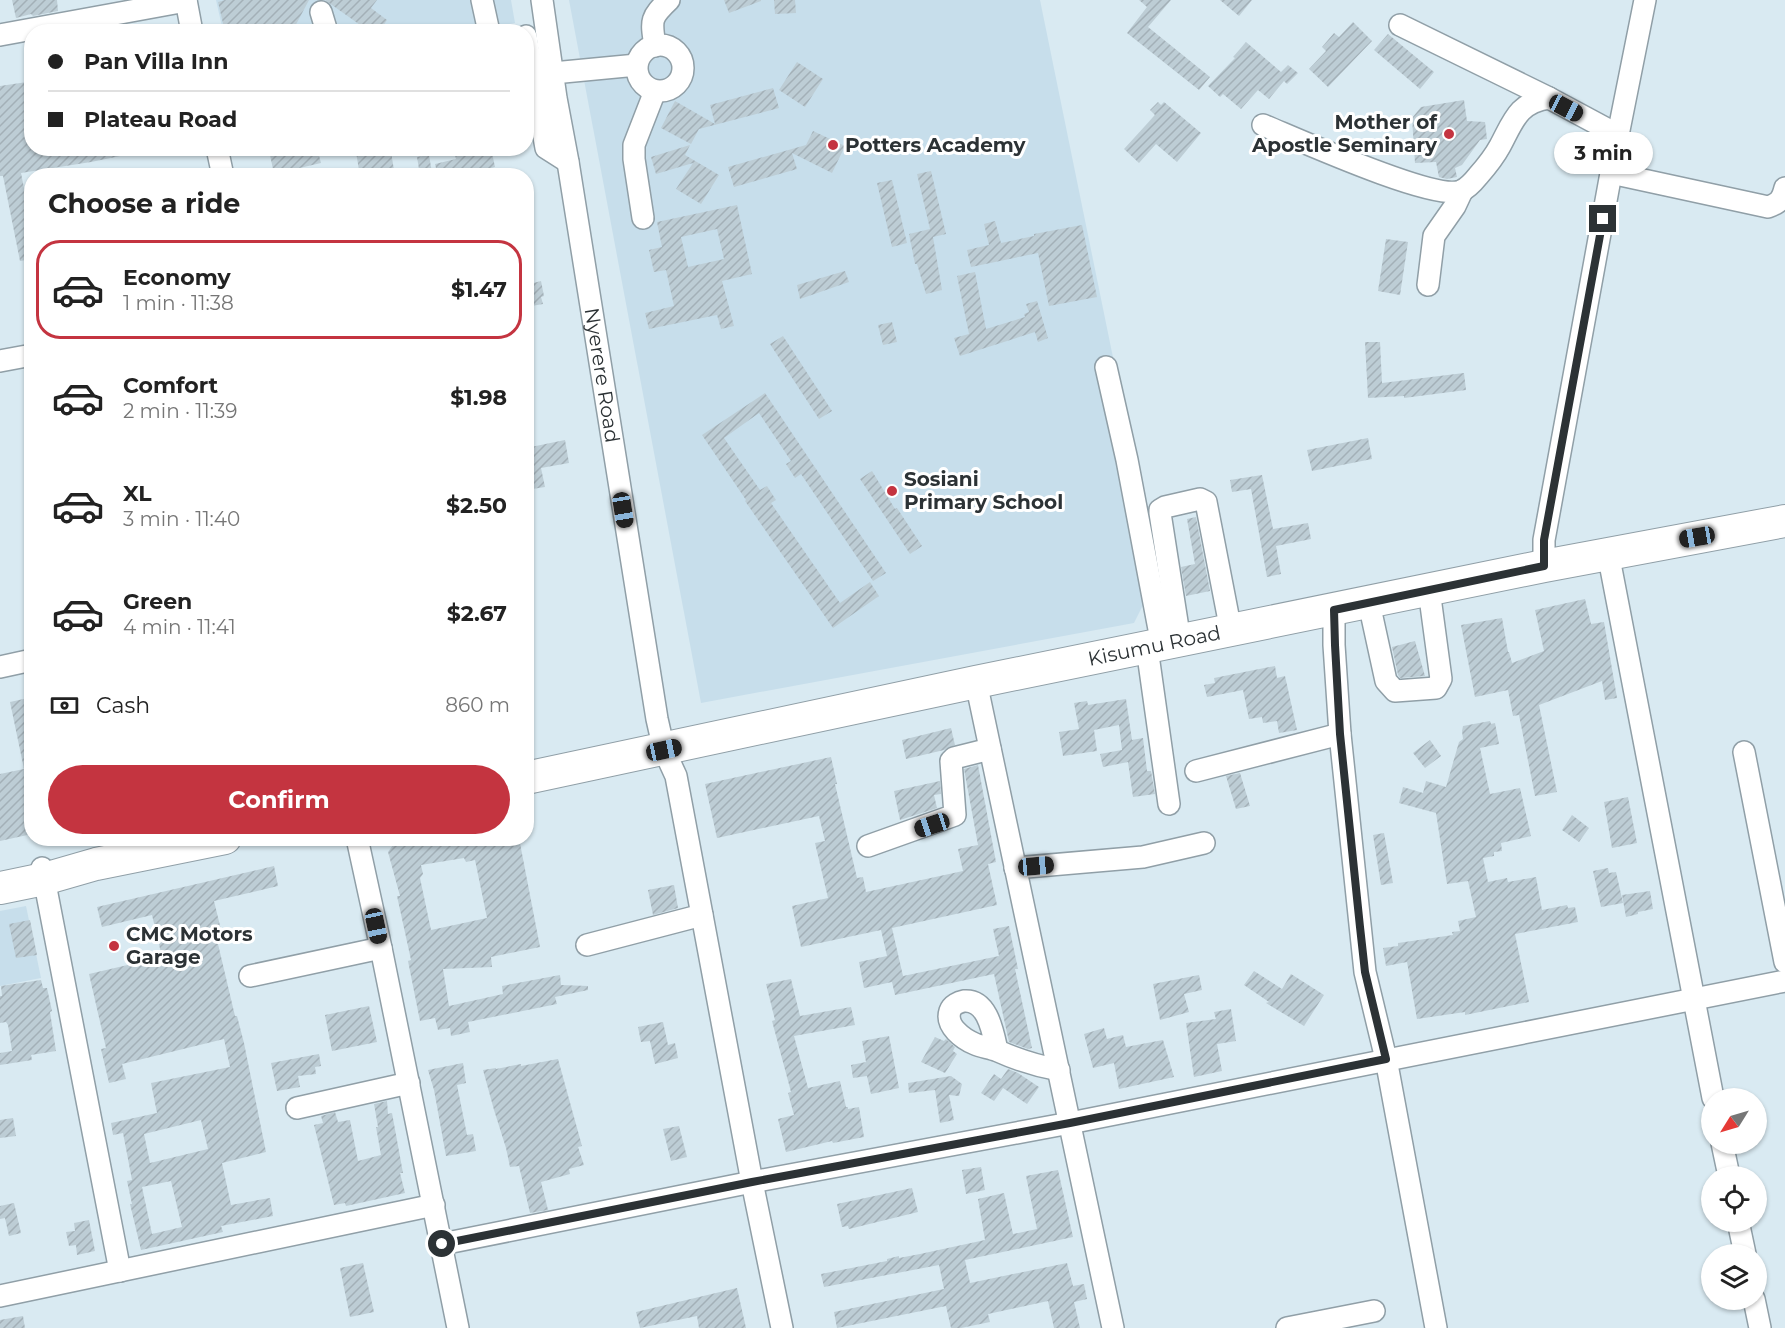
<!DOCTYPE html>
<meta charset="utf-8">
<style>
:root{--surface:#fff;--page:#f6f6f6;--text:#222;--muted:#767676;--line:#e0e0e0;--accent:#c43440}
body{margin:0;font-family:Montserrat,sans-serif;background:var(--page);color:var(--text);height:100vh;display:flex;flex-direction:column;font-size:22px;white-space:nowrap}
*{box-sizing:border-box;margin:0}
p{font-size:20px;color:var(--muted)}
.icon{flex:none;width:33px;height:33px;fill:none;stroke:currentColor;stroke-width:2;stroke-linecap:round;stroke-linejoin:round}
.map{position:relative;flex:1;overflow:hidden}
.panel{position:absolute;left:24px;top:168px;width:510px;height:678px;display:flex;flex-direction:column;background:var(--surface);border-radius:24px;box-shadow:0 2px 4px #0004}
.panel>*{flex:none}
.banner{position:absolute;left:24px;top:24px;width:510px;height:132px;border-radius:24px;box-shadow:0 2px 4px #0004;display:grid;align-content:center;height:132px;padding:0 24px;background:var(--surface)}
.needle{width:39px;rotate:233deg}
.tools{position:absolute;left:1701px;top:1088px;display:grid;gap:12px}
.tools a{display:grid;place-items:center;width:66px;height:66px;border-radius:50%;background:var(--surface);box-shadow:0 2px 4px #0004;font-size:30px}
.end{position:absolute;width:27px;height:27px;margin:-14px;border:8px solid #2c3235;background:#fff;box-shadow:0 0 0 3px #fff}
.from{border-radius:50%}
.bubble{position:absolute;height:42px;border-radius:21px;background:var(--surface);box-shadow:0 2px 4px #0004;font-size:20px;font-weight:700;line-height:42px;text-align:center}
.car{position:absolute;width:18px;height:36px;margin:-18px -9px;border-radius:8px;box-shadow:0 0 4px 2px #0007;background:linear-gradient(#222 24%,#8ab4d8 0 40%,#222 0 76%,#8ab4d8 0 86%,#222 0)}
.banner b{display:flex;align-items:center;gap:21px;height:57px;font-size:22px}
.banner b+b{border-top:2px solid var(--line)}
.banner i{width:15px;height:15px;background:var(--text)}
ul{padding:0;list-style:none}
li{display:flex;align-items:center;gap:18px;height:99px;margin:0 12px 9px;padding:0 12px;border:3px solid transparent;border-radius:24px}
li div{flex:1}
li b{display:block;font-size:22px}
li em{font-style:normal;font-weight:700}
li.active{border-color:var(--accent)}
li>.icon{width:54px;height:54px;stroke-width:1.5}
h2{padding:0 24px;font-size:27px;line-height:72px}
.pay{display:flex;align-items:center;gap:15px;height:66px;padding:0 24px;font-size:22px}
.pay p{margin-inline-start:auto}
.button{display:flex;gap:12px;margin-top:auto;padding:12px 24px}
.button a{flex:1;height:69px;border-radius:36px;background:var(--accent);color:#fff;font-size:24px;font-weight:700;line-height:69px;text-align:center}
.map>svg:first-child{display:block}
</style>
<div class="map">
<svg width="1785" height="1328" viewBox="0 0 1785 1328">
<defs>
<pattern id="building-hatch" width="6" height="6" patternUnits="userSpaceOnUse" patternTransform="scale(1.5)"><rect width="6" height="6" fill="#bdcdd5"/><path d="M-1 1l2-2M0 6l6-6M5 7l2-2" fill="none" stroke="#a3b0b7"/></pattern>
</defs>
<rect width="100%" height="100%" fill="#d9eaf2"/>
<!-- built -->
<g fill="#c7deeb">
<polygon points="216,0 511,0 515,23 486,28 486,32 223,31"/>
<polygon points="569,0 1040,0 1117,377 1144,603 1134,623 701,703"/>
<polygon points="26,906 41,978 0,986 0,911"/>
</g>
<!-- building -->
<g fill="url(#building-hatch)" fill-rule="evenodd">
<polygon points="12,0 57,0 58,11 33,16 31,14 16,18"/>
<polygon points="225,0 309,0 292,32 225,32 218,2"/>
<polygon points="325,0 377,0 371,8 387,20 379,32 370,32"/>
<polygon points="724,0 761,0 761,1 729,13"/>
<polygon points="774,0 795,0 796,13 775,14"/>
<polygon points="1139,0 1171,0 1148,27 1210,77 1199,90 1127,33 1147,7"/>
<polygon points="1220,0 1252,0 1239,16"/>
<polygon points="1353,22 1372,41 1328,87 1309,69 1326,51 1322,47 1334,33 1339,37"/>
<polygon points="1388,34 1434,72 1420,89 1374,50"/>
<polygon points="1246,42 1281,72 1288,65 1298,73 1287,84 1284,81 1269,99 1258,90 1241,109 1223,94 1220,97 1208,86 1235,58 1233,57"/>
<polygon points="797,62 823,79 805,107 779,90"/>
<polygon points="27,82 32,104 32,148 129,148 130,154 91,162 21,173 32,228 32,259 20,261 3,176 0,176 0,86"/>
<polygon points="773,88 779,108 699,129 691,144 661,128 675,101 715,124 710,105"/>
<polygon points="1464,100 1467,121 1485,122 1487,139 1480,140 1462,165 1455,168 1457,177 1447,179 1439,177 1436,162 1415,163 1412,118 1421,107"/>
<polygon points="1158,102 1161,105 1164,102 1201,133 1177,162 1156,144 1139,163 1124,149 1155,115 1150,110"/>
<polygon points="813,131 845,146 832,173 792,153 797,169 734,187 728,167 806,145"/>
<polygon points="690,145 685,155 719,175 701,204 676,189 693,163 656,174 651,157"/>
<polygon points="281,148 317,148 321,163 274,174 270,155 282,152"/>
<polygon points="364,148 379,148 380,154 391,152 395,176 360,176 356,152 364,151"/>
<polygon points="463,148 491,148 495,167 456,176 438,176 435,164 456,159 454,151"/>
<polygon points="429,155 432,173 420,175 417,157"/>
<polygon points="931,171 946,234 933,237 942,290 926,294 917,264 915,264 909,234 930,229 917,174"/>
<polygon points="892,180 907,243 892,247 877,183"/>
<path d="M737 205 752 274 722 281 734 326 721 329 717 315 649 329 645 313 674 306 666 270 654 272 649 250 662 247 657 222ZM717 229 724 259 688 267 681 237Z"/>
<polygon points="995,221 1001,243 1034,236 1034,234 1082,225 1097,297 1049,306 1038,253 971,267 967,250 989,245 984,224"/>
<polygon points="1386,239 1408,242 1400,295 1378,291"/>
<polygon points="845,271 849,282 800,299 797,285"/>
<polygon points="975,272 986,329 1025,317 1024,314 1029,312 1026,304 1037,301 1048,338 1038,342 1035,332 960,356 954,338 969,334 957,276"/>
<polygon points="541,281 544,296 541,297 543,304 526,307 526,285"/>
<polygon points="892,322 897,342 883,345 878,325"/>
<polygon points="783,336 832,411 819,419 770,344"/>
<polygon points="1365,342 1380,342 1382,383 1464,373 1466,390 1404,398 1404,396 1368,398"/>
<polygon points="765,393 886,573 873,581 801,474 795,478 786,464 791,461 759,413 724,438 760,490 767,486 776,500 771,503 840,603 870,582 879,596 833,628 745,501 746,500 702,435"/>
<polygon points="1368,438 1372,459 1312,471 1307,450"/>
<polygon points="565,440 569,463 541,468 545,487 526,490 526,448"/>
<polygon points="872,471 895,509 897,508 922,546 910,554 860,479"/>
<polygon points="1262,475 1273,529 1308,523 1311,539 1276,546 1281,574 1267,577 1251,489 1232,492 1230,480"/>
<polygon points="1196,517 1210,591 1186,596 1181,567 1195,564 1187,519"/>
<polygon points="1585,599 1591,624 1604,622 1617,698 1605,700 1602,681 1539,705 1557,792 1535,796 1519,715 1513,716 1508,690 1475,697 1461,625 1502,618 1508,652 1509,652 1512,663 1544,651 1535,610"/>
<polygon points="1415,641 1425,676 1400,678 1398,675 1392,647"/>
<polygon points="1275,666 1277,678 1285,676 1297,730 1279,733 1277,721 1263,723 1262,717 1249,719 1243,690 1207,697 1204,685 1215,683 1214,678"/>
<polygon points="28,698 32,713 32,834 0,841 0,774 24,769 10,702"/>
<polygon points="1126,699 1132,740 1143,738 1147,771 1151,771 1155,794 1133,797 1128,762 1103,767 1100,754 1122,750 1119,725 1094,730 1097,751 1063,756 1059,732 1079,729 1074,703 1087,701 1088,705"/>
<polygon points="1490,721 1491,724 1495,723 1499,744 1480,748 1490,794 1520,788 1531,836 1501,843 1502,851 1494,852 1494,856 1483,858 1488,882 1507,878 1508,882 1536,877 1542,910 1567,905 1568,908 1575,907 1578,922 1515,934 1529,1002 1465,1015 1465,1012 1417,1019 1407,962 1386,966 1383,948 1398,946 1398,943 1453,935 1452,932 1460,931 1458,921 1476,917 1468,881 1447,884 1436,813 1399,803 1403,787 1423,793 1426,781 1446,787 1459,742 1463,739 1462,731 1463,726"/>
<polygon points="951,728 955,745 944,750 906,759 902,740"/>
<polygon points="1430,740 1441,756 1425,768 1413,753"/>
<polygon points="831,757 837,784 835,784 857,878 863,877 866,892 963,871 958,849 978,845 964,769 978,765 996,862 988,864 997,905 892,928 903,976 999,956 993,929 1009,926 1018,969 1015,969 1032,1048 1028,1049 1009,1042 994,974 895,995 892,982 864,988 859,962 887,956 881,930 801,947 792,906 828,898 815,843 825,841 819,816 717,838 705,784"/>
<polygon points="1240,773 1250,806 1236,809 1226,776"/>
<polygon points="940,781 941,794 934,795 937,808 900,820 894,791"/>
<polygon points="1628,797 1637,843 1612,848 1604,802"/>
<polygon points="1572,815 1589,828 1579,842 1562,830"/>
<polygon points="1384,833 1393,883 1381,885 1373,835"/>
<path d="M421 838H519L540 947 491 957 492 967 443 969 449 1006 503 994 502 986 560 975 561 985 588 986V990L555 997 557 1004 468 1022 470 1032 451 1036 450 1028 438 1030 435 1018 420 1021 408 961 411 960 397 896H400L388 852 393 845ZM464 858 466 862 475 860 487 918 431 930 420 878 423 874 421 865Z"/>
<path d="M274 866 278 886 214 901 224 942 218 944 235 1016H237L244 1043 266 1152 222 1163 231 1205 270 1198 273 1216 221 1226 223 1232 141 1250 130 1204H132L127 1181 132 1180 123 1133 113 1135 111 1123 157 1113 151 1083 230 1067 224 1039 122 1064 126 1079 109 1083 101 1049 106 1048 89 974 162 957 152 915 102 927 97 907ZM201 1120 208 1149 150 1163 144 1134ZM171 1181 182 1227 152 1234 142 1187Z"/>
<polygon points="1608,868 1609,873 1616,872 1623,903 1601,907 1593,871"/>
<polygon points="674,885 678,908 653,915 648,890"/>
<polygon points="1650,891 1653,909 1638,912 1638,914 1626,917 1622,895"/>
<polygon points="30,920 37,955 16,958 9,924"/>
<polygon points="1254,971 1282,989 1291,974 1324,995 1304,1026 1266,1003 1269,1002 1244,985"/>
<polygon points="1199,975 1202,990 1184,994 1189,1012 1160,1020 1153,984"/>
<polygon points="791,979 800,1016 851,1007 855,1025 794,1036 808,1088 840,1081 846,1107 848,1107 848,1109 859,1107 864,1137 833,1143 832,1141 786,1152 778,1119 794,1115 788,1093 791,1092 772,1021 775,1020 766,984"/>
<polygon points="41,980 43,988 47,988 52,1011 50,1012 56,1051 31,1055 32,1060 0,1065 0,1053 12,1051 8,1025 6,1022 0,1023 0,996 2,996 1,986"/>
<polygon points="369,1006 377,1042 332,1051 325,1015"/>
<polygon points="1231,1009 1236,1041 1217,1044 1222,1071 1194,1077 1186,1023 1216,1019 1214,1012"/>
<polygon points="663,1022 668,1045 675,1043 678,1058 655,1064 650,1041 641,1042 638,1027"/>
<polygon points="1104,1028 1107,1039 1123,1035 1126,1047 1163,1040 1174,1077 1119,1089 1114,1063 1093,1068 1084,1034"/>
<polygon points="889,1036 899,1088 871,1094 867,1076 853,1078 851,1065 866,1062 862,1041"/>
<polygon points="935,1037 944,1041 946,1039 955,1047 953,1051 957,1054 945,1073 921,1062"/>
<polygon points="319,1054 321,1066 315,1067 316,1074 298,1076 300,1087 277,1091 271,1063"/>
<polygon points="558,1059 582,1146 578,1147 584,1165 569,1169 570,1174 541,1182 548,1210 530,1213 519,1166 510,1167 506,1148 494,1110 483,1070 496,1068 496,1069 521,1064 521,1066"/>
<polygon points="463,1063 466,1083 457,1085 467,1135 473,1134 476,1151 446,1156 434,1090 428,1070"/>
<polygon points="1008,1069 1018,1073 1039,1087 1027,1104 1003,1088 994,1101 981,1093 994,1074 1001,1079"/>
<polygon points="951,1076 962,1084 959,1096 949,1095 954,1120 940,1123 935,1090 909,1093 908,1083"/>
<polygon points="387,1101 388,1114 392,1113 403,1173 400,1173 405,1193 346,1206 345,1203 334,1205 314,1125 323,1123 321,1116 335,1112 338,1122 350,1120 358,1161 381,1155 376,1127 378,1127 374,1104"/>
<polygon points="13,1118 16,1136 0,1138 0,1120"/>
<polygon points="679,1126 687,1157 671,1161 663,1129"/>
<polygon points="981,1167 985,1190 966,1194 962,1170"/>
<polygon points="1058,1170 1073,1237 965,1260 970,1283 1067,1263 1073,1286 1084,1284 1087,1299 1074,1302 1080,1328 1054,1328 1048,1301 988,1314 990,1322 961,1328 951,1328 946,1306 837,1328 834,1312 944,1289 939,1265 824,1287 821,1274 887,1261 887,1259 899,1256 899,1258 920,1254 985,1240 978,1199 1004,1193 1013,1234 1037,1229 1026,1176"/>
<polygon points="912,1188 918,1212 849,1229 848,1226 842,1227 837,1204"/>
<polygon points="14,1203 21,1233 9,1236 5,1218 0,1219 0,1206"/>
<polygon points="89,1220 95,1251 77,1255 76,1245 69,1246 66,1232 75,1231 74,1223"/>
<polygon points="363,1263 374,1312 350,1317 340,1268"/>
<polygon points="737,1288 746,1328 699,1328 697,1316 640,1328 636,1312"/>
<polygon points="23,1316 25,1328 0,1328 0,1320"/>
</g>
<g fill="none" stroke-linecap="round" stroke-linejoin="round">
<defs>
<g id="minor">
<polyline points="186,0 192,32"/>
<polyline points="482,0 489,32"/>
<path id="s1" d="M542 0 556 98 568 162 657 719 664 750 676 776 752 1182 782 1328"/>
<polyline points="321,12 327,32"/>
<polyline points="1400,25 1549,98"/>
<polyline points="0,35 186,1"/>
<polyline points="526,36 546,148 568,162"/>
<circle cx="660" cy="68" r="23"/>
<path d="M655 46C651 20 650 18 669 0"/>
<polyline points="553,73 637,65"/>
<path d="M1263 125C1297 139 1434 201 1461 191 1468 188 1474 181 1478 176 1486 167 1494 157 1500 146 1513 122 1518 102 1549 98L1618 135"/>
<polyline points="217,148 223,176"/>
<path d="M1611 173 1768 207C1779 203 1782 200 1785 188"/>
<polyline points="643,218 634,159 634,145 655,91"/>
<polyline points="1428,285 1434,236 1455,206 1462,191"/>
<polyline points="0,361 32,355"/>
<polyline points="1106,367 1127,460 1162,645"/>
<polyline points="1608,553 1713,1098"/>
<polyline points="1544,566 1544,540 1618,135 1645,0"/>
<polyline points="1369,603 1386,681 1395,691 1436,688 1441,679 1429,590"/>
<polyline points="1334,610 1334,645 1340,734 1365,972 1386,1059 1436,1328"/>
<polyline points="1180,641 1160,513 1160,510 1165,507 1200,499 1206,502 1231,631"/>
<polyline points="1147,648 1169,804"/>
<polyline points="0,667 32,660"/>
<polyline points="976,682 1113,1328"/>
<polyline points="1744,752 1785,962"/>
<polyline points="1196,771 1340,734"/>
<polyline points="357,838 381,948 458,1328"/>
<polyline points="868,846 955,815 951,761 954,758 990,749"/>
<polyline points="42,868 120,1271"/>
<polyline points="1015,868 1143,857 1204,843"/>
<polyline points="587,945 702,915"/>
<polyline points="250,976 381,948"/>
<path d="M997 1050C993 1033 988 999 964 1001 959 1002 952 1005 950 1011 945 1026 963 1039 975 1044 982 1047 991 1048 998 1051 1018 1060 1037 1066 1059 1070"/>
<polyline points="297,1108 409,1083"/>
<polyline points="1722,1143 1729,1176"/>
<polyline points="1738,1221 1745,1254"/>
<polyline points="442,1244 752,1182 1070,1123 1785,981"/>
<polyline points="0,1296 434,1205"/>
<polyline points="1754,1299 1760,1328"/>
<polyline points="1287,1328 1374,1311"/>
</g>
<g id="highway">
<path id="s2" d="M526 778 976 682 1544 566 1785 521"/>
<polyline points="0,888 44,879 96,864 225,838"/>
</g>
</defs>
<!-- minor casing -->
<use href="#minor" stroke="#909fa7" stroke-width="24"/>
<!-- highway casing -->
<use href="#highway" stroke="#909fa7" stroke-width="34"/>
<!-- minor -->
<use href="#minor" stroke="#fff" stroke-width="21"/>
<!-- highway -->
<use href="#highway" stroke="#fff" stroke-width="32"/>
</g>
<g fill="none" stroke-linecap="round" stroke-linejoin="round">
<!-- route -->
<polyline stroke="#2c3235" stroke-width="8" points="442,1244 752,1182 1070,1123 1386,1059 1365,972 1360,927 1340,734 1335,645 1334,610 1544,566 1544,540 1603,219"/>
</g>
<!-- markers -->
<g fill="#c43440" stroke="#fff" stroke-width="2">
<circle cx="1449" cy="134" r="6"/>
<circle cx="833" cy="145" r="6"/>
<circle cx="892" cy="491" r="6"/>
<circle cx="114" cy="946" r="6"/>
</g>
<g text-anchor="middle" stroke-width="6" stroke-linejoin="round" paint-order="stroke">
<!-- poi labels -->
<g font-size="20" font-weight="bold" fill="#2c3235" stroke="#fff" text-anchor="start">
<text x="1437" y="129" text-anchor="end">Mother of<tspan x="1437" dy="23">Apostle Seminary</tspan></text>
<text x="845" y="152">Potters Academy</text>
<text x="904" y="486">Sosiani<tspan x="904" dy="23">Primary School</tspan></text>
<text x="126" y="941">CMC Motors<tspan x="126" dy="23">Garage</tspan></text>
</g>
<!-- street labels -->
<g font-size="20" fill="#2c3235" stroke="#fff">
<text dy="7" stroke="none"><textPath href="#s1" startOffset="380">Nyerere Road</textPath></text>
<text dy="7" stroke="none"><textPath href="#s2" startOffset="642">Kisumu Road</textPath></text>
</g>
</g>
</svg>
<div class="tools">
<a><svg class="needle" viewBox="-14 -14 28 28"><path d="M0-13l5 13h-10z" fill="#e53935"/><path d="M0 13l5-13h-10z" fill="#767676"/></svg></a>
<a><svg class="icon" aria-label="locate" viewBox="0 0 24 24"><circle cx="12" cy="12" r="6"/><path d="M12 2v4M12 18v4M2 12h4M18 12h4"/></svg></a>
<a><svg class="icon" aria-label="layers" viewBox="0 0 24 24"><path d="M12 4l9 5-9 5-9-5zM3 14l9 5 9-5"/></svg></a>
</div>
<i class="end from" style="left:442px;top:1244px"></i>
<i class="end" style="left:1603px;top:219px"></i>
<div class="bubble" style="left:1554px;top:132px;width:99px">3 min</div>
<i class="car" style="left:1566px;top:108px;rotate:118deg"></i>
<i class="car" style="left:623px;top:510px;rotate:171deg"></i>
<i class="car" style="left:1697px;top:537px;rotate:260deg"></i>
<i class="car" style="left:664px;top:750px;rotate:78deg"></i>
<i class="car" style="left:932px;top:825px;rotate:252deg"></i>
<i class="car" style="left:1036px;top:866px;rotate:85deg"></i>
<i class="car" style="left:376px;top:926px;rotate:168deg"></i>
<div class="banner">
<b><i class="from"></i>Pan Villa Inn</b>
<b><i></i>Plateau Road</b>
</div>
<section class="panel">
<h2>Choose a ride</h2>
<ul>
<li class="active"><svg class="icon" aria-label="car" viewBox="0 0 24 24"><path d="M5 17H2v-5l4-1 3-4h7l3 4 3 1v5h-3M9 17h6M6 11h13"/><circle cx="7" cy="17" r="2"/><circle cx="17" cy="17" r="2"/></svg><div><b>Economy</b><p>1 min · 11:38</p></div><em>$1.47</em></li>
<li><svg class="icon" aria-label="car" viewBox="0 0 24 24"><path d="M5 17H2v-5l4-1 3-4h7l3 4 3 1v5h-3M9 17h6M6 11h13"/><circle cx="7" cy="17" r="2"/><circle cx="17" cy="17" r="2"/></svg><div><b>Comfort</b><p>2 min · 11:39</p></div><em>$1.98</em></li>
<li><svg class="icon" aria-label="car" viewBox="0 0 24 24"><path d="M5 17H2v-5l4-1 3-4h7l3 4 3 1v5h-3M9 17h6M6 11h13"/><circle cx="7" cy="17" r="2"/><circle cx="17" cy="17" r="2"/></svg><div><b>XL</b><p>3 min · 11:40</p></div><em>$2.50</em></li>
<li><svg class="icon" aria-label="car" viewBox="0 0 24 24"><path d="M5 17H2v-5l4-1 3-4h7l3 4 3 1v5h-3M9 17h6M6 11h13"/><circle cx="7" cy="17" r="2"/><circle cx="17" cy="17" r="2"/></svg><div><b>Green</b><p>4 min · 11:41</p></div><em>$2.67</em></li>
</ul>
<div class="pay"><svg class="icon" aria-label="cash" viewBox="0 0 24 24"><path d="M3 7h18v10H3z"/><circle cx="12" cy="12" r="2"/></svg>Cash<p>860 m</p></div>
<div class="button"><a>Confirm</a></div>
</section>
</div>
